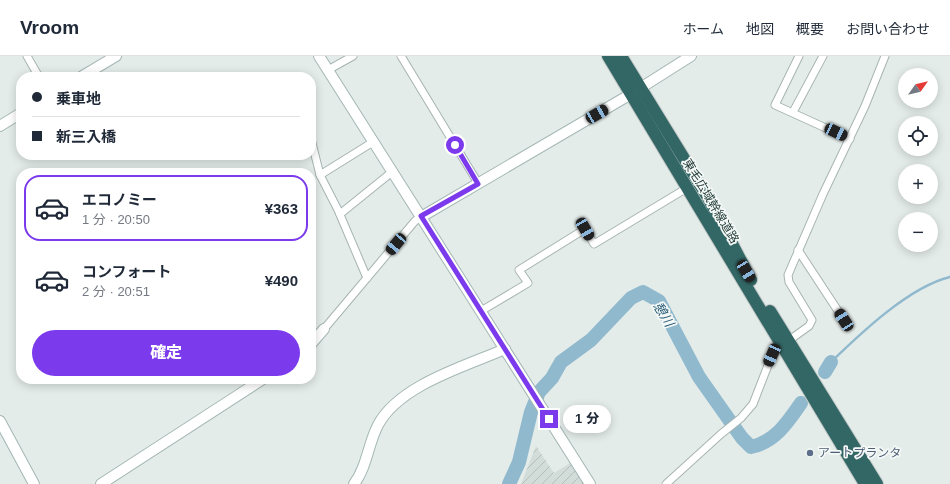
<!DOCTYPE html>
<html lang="ja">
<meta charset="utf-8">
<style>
:root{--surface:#fff;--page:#f2f2f3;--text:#1f2937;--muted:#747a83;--line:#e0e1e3;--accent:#7c3aed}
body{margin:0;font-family:Arial,"Noto Sans JP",sans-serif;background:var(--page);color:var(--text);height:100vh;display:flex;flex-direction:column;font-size:15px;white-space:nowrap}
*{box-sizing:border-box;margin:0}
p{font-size:13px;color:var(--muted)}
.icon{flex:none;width:22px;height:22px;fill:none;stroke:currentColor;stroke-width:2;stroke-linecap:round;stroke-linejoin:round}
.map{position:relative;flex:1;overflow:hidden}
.drawer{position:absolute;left:16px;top:112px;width:300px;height:216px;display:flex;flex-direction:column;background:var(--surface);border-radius:16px;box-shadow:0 2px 10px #0003}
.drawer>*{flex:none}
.hud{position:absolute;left:16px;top:16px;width:300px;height:88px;border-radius:16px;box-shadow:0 2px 10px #0003;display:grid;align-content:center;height:88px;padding:0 16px;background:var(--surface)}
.needle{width:26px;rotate:56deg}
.tools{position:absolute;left:898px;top:12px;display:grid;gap:8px}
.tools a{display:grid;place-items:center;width:40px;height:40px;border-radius:50%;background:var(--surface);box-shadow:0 2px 10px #0003;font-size:20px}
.end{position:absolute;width:18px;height:18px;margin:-9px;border:5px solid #7c3aed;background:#fff;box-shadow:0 0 0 2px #fff}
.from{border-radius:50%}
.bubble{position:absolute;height:28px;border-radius:14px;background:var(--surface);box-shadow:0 2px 10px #0003;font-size:13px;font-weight:800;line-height:28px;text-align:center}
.car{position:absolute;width:12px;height:24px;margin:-12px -6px;border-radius:5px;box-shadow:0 0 3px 1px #0007;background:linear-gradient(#222 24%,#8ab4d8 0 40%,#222 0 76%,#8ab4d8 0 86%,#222 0)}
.hud b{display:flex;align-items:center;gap:14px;height:38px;font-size:15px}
.hud b+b{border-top:1px solid var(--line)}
.hud i{width:10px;height:10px;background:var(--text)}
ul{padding:7px 0 0;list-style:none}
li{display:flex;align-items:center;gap:12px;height:66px;margin:0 8px 6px;padding:0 8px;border:2px solid transparent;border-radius:16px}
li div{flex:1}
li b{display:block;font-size:15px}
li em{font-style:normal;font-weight:800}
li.active{border-color:var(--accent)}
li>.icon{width:36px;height:36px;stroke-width:1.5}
.primary-button{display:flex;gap:8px;margin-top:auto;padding:8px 16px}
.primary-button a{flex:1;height:46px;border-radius:24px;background:var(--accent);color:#fff;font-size:16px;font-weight:800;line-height:46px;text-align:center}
header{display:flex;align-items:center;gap:24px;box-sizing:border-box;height:56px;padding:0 20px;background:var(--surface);border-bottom:1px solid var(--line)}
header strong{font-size:19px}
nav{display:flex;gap:22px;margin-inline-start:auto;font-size:14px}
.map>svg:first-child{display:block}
</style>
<header>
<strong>Vroom</strong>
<nav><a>ホーム</a><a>地図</a><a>概要</a><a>お問い合わせ</a></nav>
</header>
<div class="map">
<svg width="950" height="428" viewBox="0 0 950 428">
<defs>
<pattern id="industrial-furrows" width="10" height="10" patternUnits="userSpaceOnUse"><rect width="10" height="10" fill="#d2dcd9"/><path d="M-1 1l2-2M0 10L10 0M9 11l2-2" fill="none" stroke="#b4bebb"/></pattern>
</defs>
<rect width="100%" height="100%" fill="#e4ecea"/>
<!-- industrial -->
<polygon fill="url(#industrial-furrows)" points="536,390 554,417 572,406 586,428 521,428"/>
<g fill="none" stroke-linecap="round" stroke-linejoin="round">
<!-- stream -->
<path stroke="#90b9cd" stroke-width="2.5" d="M831 306C861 277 909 231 950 221"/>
<!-- river -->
<g stroke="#90b9cd" stroke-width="14">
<polyline points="825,316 831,306"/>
<path d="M509 428 519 406 531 356 539 336 552 322 561 306 591 284 631 242 643 236 659 245 699 321 742 382 751 391C775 386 788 366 801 347"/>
</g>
<defs>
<g id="street">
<polyline points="27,0 39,21"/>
<polyline points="401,0 478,127"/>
<polyline points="799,0 775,49 850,83"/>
<polyline points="328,14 353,0"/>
<polyline points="793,56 823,0"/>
<polyline points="311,83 320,119"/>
<polyline points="340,158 392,116"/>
<polyline points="798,194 844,264"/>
<polyline points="367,222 338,154 320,119 373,86"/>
<polyline points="481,255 528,227 519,214 585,173 594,188 687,132"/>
<polyline points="324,273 415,165 421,161"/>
<polyline points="666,428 721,378 741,362 753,348 772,299 781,290 809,270 812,264 789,226 788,219 823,138 865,50 885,0"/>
</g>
<g id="secondary">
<polyline points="319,0 590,428"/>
<polyline points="81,21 116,0"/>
<polyline points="0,70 21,57"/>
<polyline points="421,161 631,38 691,0"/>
<polyline points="311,288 324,273"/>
<polyline points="0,365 34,428"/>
<polyline points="101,428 263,323"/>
<path d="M354 428C367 411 368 388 378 369 399 329 466 310 505 293"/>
</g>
<g id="highway">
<polyline points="608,0 865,428"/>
<polyline points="621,0 707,140 751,224"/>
<polyline points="770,255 877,428"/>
</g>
</defs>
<!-- street casing -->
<use href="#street" stroke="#a7b4b2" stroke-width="9"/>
<!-- secondary casing -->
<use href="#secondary" stroke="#a3b7b4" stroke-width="12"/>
<!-- highway casing -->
<use href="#highway" stroke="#c2c9c8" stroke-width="14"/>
<!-- street -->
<use href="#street" stroke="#fff" stroke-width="7"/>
<!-- secondary -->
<use href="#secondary" stroke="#fff" stroke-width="10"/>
<!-- highway -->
<use href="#highway" stroke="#336765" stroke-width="12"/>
</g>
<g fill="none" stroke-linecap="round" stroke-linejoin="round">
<!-- route -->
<polyline stroke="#7c3aed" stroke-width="5" points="455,89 478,128 421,160 549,363"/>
</g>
<!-- markers -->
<circle fill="#5c6f8a" stroke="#f4f9f7" stroke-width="1.5" cx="810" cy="397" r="4"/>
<g text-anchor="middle" stroke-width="3.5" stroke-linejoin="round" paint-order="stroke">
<!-- street labels -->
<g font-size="12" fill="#253d3a" stroke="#f4f9f7">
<text transform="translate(711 145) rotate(59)" y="4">東毛広域幹線道路</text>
</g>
<!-- service labels -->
<g font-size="12" fill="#4e5e75" stroke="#f4f9f7" text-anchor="start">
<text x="818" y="401">アートプランタ</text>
</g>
<!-- water labels -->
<g font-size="13" font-style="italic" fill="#235874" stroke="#f4f9f7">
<text transform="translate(664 258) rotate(58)" y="5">憩川</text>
</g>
</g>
</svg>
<div class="tools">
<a><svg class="needle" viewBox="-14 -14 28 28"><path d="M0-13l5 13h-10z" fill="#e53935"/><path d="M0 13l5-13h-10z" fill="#747a83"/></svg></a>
<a><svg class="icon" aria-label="locate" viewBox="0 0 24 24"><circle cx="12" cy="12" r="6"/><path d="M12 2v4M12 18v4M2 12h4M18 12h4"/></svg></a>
<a>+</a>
<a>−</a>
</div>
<i class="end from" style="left:455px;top:89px"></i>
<i class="end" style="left:549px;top:363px"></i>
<div class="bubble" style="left:563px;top:349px;width:48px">1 分</div>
<i class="car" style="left:597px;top:58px;rotate:60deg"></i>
<i class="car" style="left:836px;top:76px;rotate:115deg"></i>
<i class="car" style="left:585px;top:173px;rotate:150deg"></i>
<i class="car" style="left:396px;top:188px;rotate:220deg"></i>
<i class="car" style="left:746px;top:215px;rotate:149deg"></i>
<i class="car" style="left:844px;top:264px;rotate:327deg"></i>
<i class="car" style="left:772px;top:299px;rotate:204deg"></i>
<div class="hud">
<b><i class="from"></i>乗車地</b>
<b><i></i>新三入橋</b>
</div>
<section class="drawer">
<ul>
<li class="active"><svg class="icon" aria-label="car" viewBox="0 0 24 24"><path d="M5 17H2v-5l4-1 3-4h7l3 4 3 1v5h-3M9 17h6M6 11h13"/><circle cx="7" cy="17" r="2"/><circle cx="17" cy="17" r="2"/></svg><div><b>エコノミー</b><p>1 分 · 20:50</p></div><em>¥363</em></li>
<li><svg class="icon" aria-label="car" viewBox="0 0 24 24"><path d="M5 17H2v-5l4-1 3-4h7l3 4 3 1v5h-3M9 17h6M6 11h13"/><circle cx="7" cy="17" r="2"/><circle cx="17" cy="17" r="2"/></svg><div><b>コンフォート</b><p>2 分 · 20:51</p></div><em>¥490</em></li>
</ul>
<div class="primary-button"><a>確定</a></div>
</section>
</div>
